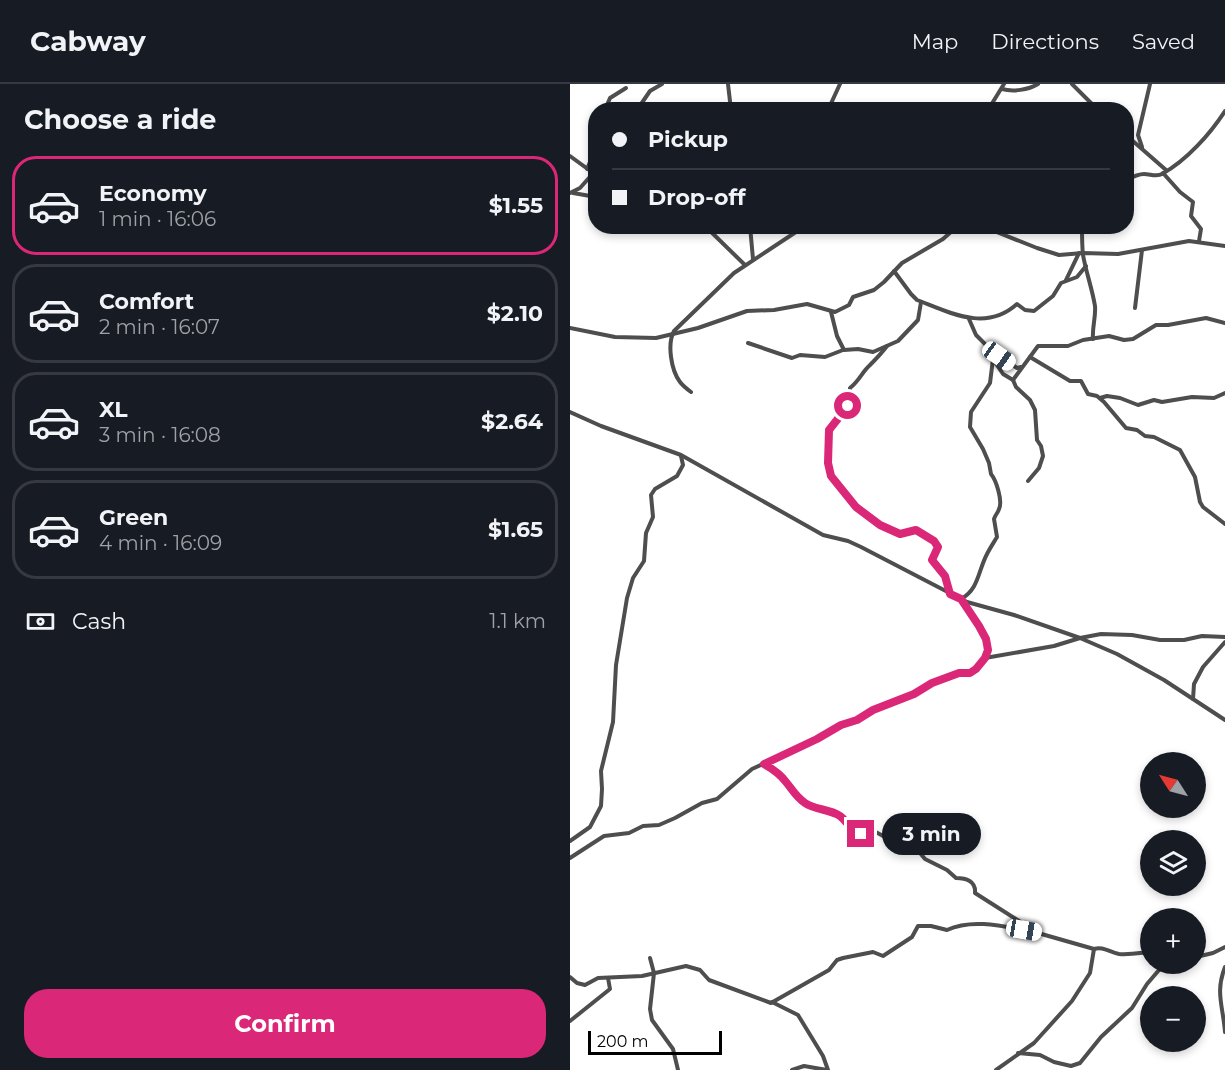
<!DOCTYPE html>
<meta charset="utf-8">
<style>
:root{--surface:#171b24;--page:#242831;--text:#f1f3f6;--muted:#9ea1a6;--line:#363941;--accent:#db2777}
body{margin:0;font-family:Montserrat,sans-serif;background:var(--page);color:var(--text);height:100vh;display:flex;flex-direction:column;font-size:22px;white-space:nowrap}
*{box-sizing:border-box;margin:0}
p{font-size:20px;color:var(--muted)}
.icon{flex:none;width:33px;height:33px;fill:none;stroke:currentColor;stroke-width:2;stroke-linecap:round;stroke-linejoin:round}
.map{position:relative;flex:1;overflow:hidden}
.panel{display:flex;flex-direction:column;background:var(--surface);width:570px}
.panel>*{flex:none}
.hud{position:absolute;left:18px;top:18px;width:546px;height:132px;border-radius:24px;box-shadow:0 3px 9px #0003;display:grid;align-content:center;height:132px;padding:0 24px;background:var(--surface)}
.needle{width:39px;rotate:306deg}
.controls{position:absolute;left:570px;top:668px;display:grid;gap:12px}
.controls a{display:grid;place-items:center;width:66px;height:66px;border-radius:50%;background:var(--surface);box-shadow:0 3px 9px #0003;font-size:30px}
.scale{position:absolute;left:18px;bottom:15px;width:134px;box-sizing:border-box;padding-left:6px;border:3px solid #000;border-top:0;font-size:16px;line-height:21px;white-space:nowrap;color:#000;-webkit-text-stroke:4px #fff;paint-order:stroke}
.end{position:absolute;width:27px;height:27px;margin:-14px;border:8px solid #db2777;background:#fff;box-shadow:0 0 0 3px #fff}
.from{border-radius:50%}
.bubble{position:absolute;height:42px;border-radius:21px;background:var(--surface);box-shadow:0 3px 9px #0003;font-size:20px;font-weight:700;line-height:42px;text-align:center}
.car{position:absolute;width:18px;height:36px;margin:-18px -9px;border-radius:8px;box-shadow:0 0 4px 2px #0007;background:linear-gradient(#fff 24%,#345 0 40%,#fff 0 76%,#345 0 86%,#fff 0)}
.hud b{display:flex;align-items:center;gap:21px;height:57px;font-size:22px}
.hud b+b{border-top:2px solid var(--line)}
.hud i{width:15px;height:15px;background:var(--text)}
ul{padding:0;list-style:none}
li{display:flex;align-items:center;gap:18px;height:99px;margin:0 12px 9px;padding:0 12px;border:3px solid var(--line);border-radius:24px}
li div{flex:1}
li b{display:block;font-size:22px}
li em{font-style:normal;font-weight:700}
li.active{border-color:var(--accent)}
li>.icon{width:54px;height:54px;stroke-width:1.5}
h2{padding:0 24px;font-size:27px;line-height:72px}
.pay{display:flex;align-items:center;gap:15px;height:66px;padding:0 24px;font-size:22px}
.pay p{margin-inline-start:auto}
.action{display:flex;gap:12px;margin-top:auto;padding:12px 24px}
.action a{flex:1;height:69px;border-radius:24px;background:var(--accent);color:#fff;font-size:24px;font-weight:700;line-height:69px;text-align:center}
header{display:flex;align-items:center;gap:36px;box-sizing:border-box;height:84px;padding:0 30px;background:var(--surface);border-bottom:2px solid var(--line)}
header strong{font-size:28px}
nav{display:flex;gap:33px;margin-inline-start:auto;font-size:21px}
main{display:flex;flex:1;min-height:0}
.map>svg:first-child{display:block}
</style>
<header>
<strong>Cabway</strong>
<nav><a>Map</a><a>Directions</a><a>Saved</a></nav>
</header>
<main>
<section class="panel">
<h2>Choose a ride</h2>
<ul>
<li class="active"><svg class="icon" aria-label="car" viewBox="0 0 24 24"><path d="M5 17H2v-5l4-1 3-4h7l3 4 3 1v5h-3M9 17h6M6 11h13"/><circle cx="7" cy="17" r="2"/><circle cx="17" cy="17" r="2"/></svg><div><b>Economy</b><p>1 min · 16:06</p></div><em>$1.55</em></li>
<li><svg class="icon" aria-label="car" viewBox="0 0 24 24"><path d="M5 17H2v-5l4-1 3-4h7l3 4 3 1v5h-3M9 17h6M6 11h13"/><circle cx="7" cy="17" r="2"/><circle cx="17" cy="17" r="2"/></svg><div><b>Comfort</b><p>2 min · 16:07</p></div><em>$2.10</em></li>
<li><svg class="icon" aria-label="car" viewBox="0 0 24 24"><path d="M5 17H2v-5l4-1 3-4h7l3 4 3 1v5h-3M9 17h6M6 11h13"/><circle cx="7" cy="17" r="2"/><circle cx="17" cy="17" r="2"/></svg><div><b>XL</b><p>3 min · 16:08</p></div><em>$2.64</em></li>
<li><svg class="icon" aria-label="car" viewBox="0 0 24 24"><path d="M5 17H2v-5l4-1 3-4h7l3 4 3 1v5h-3M9 17h6M6 11h13"/><circle cx="7" cy="17" r="2"/><circle cx="17" cy="17" r="2"/></svg><div><b>Green</b><p>4 min · 16:09</p></div><em>$1.65</em></li>
</ul>
<div class="pay"><svg class="icon" aria-label="cash" viewBox="0 0 24 24"><path d="M3 7h18v10H3z"/><circle cx="12" cy="12" r="2"/></svg>Cash<p>1.1 km</p></div>
<div class="action"><a>Confirm</a></div>
</section>
<div class="map">
<svg width="655" height="986" viewBox="0 0 655 986">
<rect width="100%" height="100%" fill="#fff"/>
<g fill="none" stroke-linecap="round" stroke-linejoin="round">
<!-- minor -->
<g stroke="#4e4e4e" stroke-width="4">
<polyline points="158,0 161,26"/>
<polyline points="502,0 528,26"/>
<path d="M432 5C443 8 458 6 468 0"/>
<polyline points="35,26 40,14 56,4"/>
<polyline points="67,26 80,7 92,0"/>
<polyline points="258,26 270,0"/>
<polyline points="418,26 434,0"/>
<polyline points="556,51 596,86"/>
<polyline points="572,63 568,51 580,0"/>
<polyline points="0,72 26,91"/>
<polyline points="17,85 26,64"/>
<polyline points="593,89 610,108 623,118 621,132 631,145 629,157"/>
<path d="M556 96C562 93 568 90 574 90 580 90 587 93 592 90 617 76 640 50 655 27"/>
<polyline points="0,109 10,104 26,86"/>
<polyline points="3,109 26,113"/>
<polyline points="135,142 175,181"/>
<polyline points="180,142 183,175"/>
<polyline points="401,142 424,147 467,164 489,171 513,169 548,170 619,157 655,162"/>
<path d="M512 142C512 152 512 162 513 171 516 188 522 204 525 222 526 233 522 243 523 255"/>
<path d="M324 187 341 210 347 216C381 229 416 248 447 220L455 226 464 227 483 212 491 199 507 193 516 182"/>
<polyline points="496,196 509,169"/>
<polyline points="565,224 572,166"/>
<polyline points="261,228 267,252 274,266 288,265 303,268 328,257 348,236 351,218"/>
<path d="M399 235 406 251 419 264 423 275 420 299 401 328 400 343 413 365 419 379 421 390C426 396 433 417 429 425 428 429 425 431 424 435L427 453C424 458 420 464 417 470 408 487 409 505 391 515 403 531 423 553 415 574"/>
<polyline points="0,244 45,253 86,254 128,244 177,227 204,226 237,220 265,228 279,221 283,213 304,206 314,198 332,179 373,155 382,147 393,142"/>
<polyline points="178,259 222,274 230,271 255,273 273,266"/>
<path d="M317 262C311 270 306 275 300 281 292 288 290 296 280 304V318L259 346 258 379 261 392 286 423 304 437 330 450 346 446 359 454 368 463 362 476 375 492 379 509"/>
<polyline points="419,265 447,284 451,283"/>
<polyline points="460,273 500,297 511,297 518,310 527,312 534,318 556,344 567,346 575,352 584,353 610,366 625,393 630,418 633,423 655,440"/>
<polyline points="423,275 433,290 443,296 446,303 460,316 465,326 467,356 471,362 473,372 469,384 458,397"/>
<polyline points="443,296 468,262 498,262 513,256 539,252 554,256 563,255 586,241 598,241 636,234 655,239"/>
<path d="M121 308C117 305 113 302 110 298 101 286 97 260 104 247L164 189 235 142"/>
<polyline points="530,314 537,312 550,314 568,321 584,316 592,318 622,313 644,314 655,309"/>
<polyline points="0,328 31,342 111,371 253,451 278,457 291,463 397,518 444,531 510,554 547,570 594,596 655,636"/>
<polyline points="623,615 624,600 633,583 655,558"/>
<path d="M194 680C201 684 211 691 216 697 222 705 225 712 234 718 245 726 258 725 269 731 284 741 279 755 302 746L328 760 350 769 355 775 377 786 386 794C396 794 406 797 405 809L468 849 524 865"/>
<polyline points="0,757 20,743 31,722 32,705 31,687 43,638 46,581 57,514 63,494 74,477 76,449 83,433 81,411 85,405 107,392 113,381 111,372"/>
<polyline points="0,774 34,752 59,749 73,742 89,741 105,734 132,719 147,715 182,685 247,655 271,641 287,636 303,626 344,610 362,599 389,589 400,589 415,574 484,562 510,554 531,550 562,551 590,556 614,556 632,552 655,553"/>
<polyline points="626,873 643,869 655,863"/>
<polyline points="80,874 84,889 80,925 82,936 103,965 108,986"/>
<path d="M655 883C645 908 653 922 655 948"/>
<path d="M0 893 7 899 15 901 28 894 72 892 116 882 130 886 139 896 201 919 259 886 267 876 273 874 303 868 313 872 342 853 348 842H361L377 846C405 833 439 844 468 849"/>
<polyline points="202,918 228,931 253,972 258,986"/>
<polyline points="0,937 40,905 38,894"/>
<polyline points="448,969 470,971 484,978 501,982 510,979 531,953 562,924 577,900 595,879"/>
<polyline points="222,986 234,982 257,986"/>
<path d="M426 986 464 959 502 917 520 889 524 865C533 862 539 868 549 870 559 871 570 869 580 868"/>
</g>
</g>
<g fill="none" stroke-linecap="round" stroke-linejoin="round">
<!-- route -->
<path stroke="#db2777" stroke-width="8" d="M278 322 259 346 258 379 261 392 286 423 310 441 330 450 346 446 364 457 368 463 362 476 375 492 380 510 391 515 409 542 416 555 418 566 415 574 406 585 400 589H389L362 599 344 610 303 626 287 636 271 641 247 655 194 680C201 684 211 691 216 698 222 705 226 713 235 719 245 726 260 725 270 732 278 738 280 747 291 750"/>
</g>
</svg>
<div class="controls">
<a><svg class="needle" viewBox="-14 -14 28 28"><path d="M0-13l5 13h-10z" fill="#e53935"/><path d="M0 13l5-13h-10z" fill="#9ea1a6"/></svg></a>
<a><svg class="icon" aria-label="layers" viewBox="0 0 24 24"><path d="M12 4l9 5-9 5-9-5zM3 14l9 5 9-5"/></svg></a>
<a>+</a>
<a>−</a>
</div>
<div class="scale">200 m</div>
<i class="end from" style="left:278px;top:322px"></i>
<i class="end" style="left:291px;top:750px"></i>
<div class="bubble" style="left:312px;top:729px;width:99px">3 min</div>
<i class="car" style="left:429px;top:272px;rotate:125deg"></i>
<i class="car" style="left:454px;top:846px;rotate:100deg"></i>
<div class="hud">
<b><i class="from"></i>Pickup</b>
<b><i></i>Drop-off</b>
</div>
</div>
</main>
